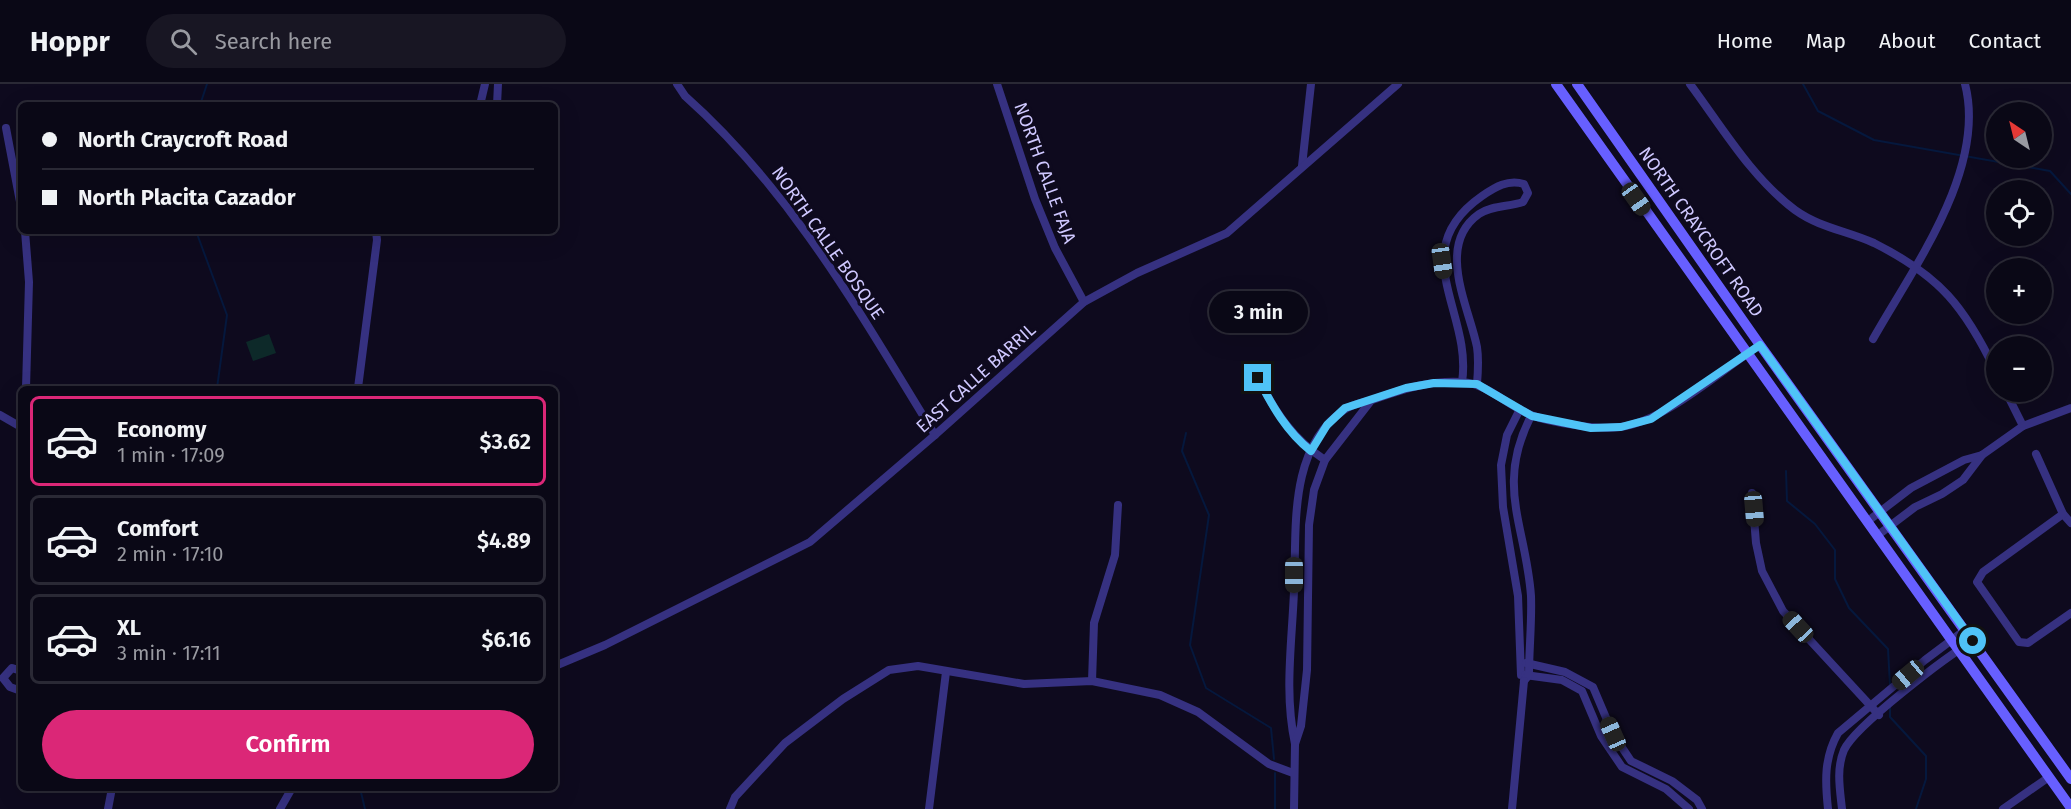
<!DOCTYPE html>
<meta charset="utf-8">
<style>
:root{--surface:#0a0816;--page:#181623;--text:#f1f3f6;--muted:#999aa1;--line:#2a2935;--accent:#db2777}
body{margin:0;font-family:"Fira Sans",sans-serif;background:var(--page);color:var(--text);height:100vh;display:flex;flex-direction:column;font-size:22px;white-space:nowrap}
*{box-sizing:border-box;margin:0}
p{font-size:20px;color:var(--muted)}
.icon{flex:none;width:33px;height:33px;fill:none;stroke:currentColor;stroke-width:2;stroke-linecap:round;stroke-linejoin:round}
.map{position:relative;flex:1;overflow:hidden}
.side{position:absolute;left:18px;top:302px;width:540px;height:405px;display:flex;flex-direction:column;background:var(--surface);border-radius:9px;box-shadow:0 6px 24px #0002,0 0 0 2px var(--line)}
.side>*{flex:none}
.banner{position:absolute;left:18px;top:18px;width:540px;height:132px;border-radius:9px;box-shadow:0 6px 24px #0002,0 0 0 2px var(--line);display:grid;align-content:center;height:132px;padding:0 24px;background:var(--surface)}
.needle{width:39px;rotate:325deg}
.buttons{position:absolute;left:1986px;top:18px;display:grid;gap:12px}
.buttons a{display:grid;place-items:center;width:66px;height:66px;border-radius:50%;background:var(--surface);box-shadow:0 6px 24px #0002,0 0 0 2px var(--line);font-size:30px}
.end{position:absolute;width:27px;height:27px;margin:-14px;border:8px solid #4fc3f7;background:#111;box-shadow:0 0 0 3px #111}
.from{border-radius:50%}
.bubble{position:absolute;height:42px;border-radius:21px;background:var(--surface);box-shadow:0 6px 24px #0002,0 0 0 2px var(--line);font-size:20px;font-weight:600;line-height:42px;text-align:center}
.car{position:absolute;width:18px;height:36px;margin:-18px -9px;border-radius:8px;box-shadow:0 0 4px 2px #0007;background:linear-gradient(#222 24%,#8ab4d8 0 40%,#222 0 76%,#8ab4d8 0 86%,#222 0)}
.banner b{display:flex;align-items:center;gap:21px;height:57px;font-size:22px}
.banner b+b{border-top:2px solid var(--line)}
.banner i{width:15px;height:15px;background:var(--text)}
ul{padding:10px 0 0;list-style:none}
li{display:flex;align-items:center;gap:18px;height:90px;margin:0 12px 9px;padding:0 12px;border:3px solid var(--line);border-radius:9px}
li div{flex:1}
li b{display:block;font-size:22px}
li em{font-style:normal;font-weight:600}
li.current{border-color:var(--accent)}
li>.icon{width:54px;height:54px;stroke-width:1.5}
.cta{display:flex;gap:12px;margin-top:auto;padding:12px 24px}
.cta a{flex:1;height:69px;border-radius:36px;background:var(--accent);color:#fff;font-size:24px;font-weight:600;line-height:69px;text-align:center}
header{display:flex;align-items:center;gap:36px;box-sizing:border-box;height:84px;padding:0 30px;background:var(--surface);border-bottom:2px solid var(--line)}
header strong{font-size:28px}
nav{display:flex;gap:33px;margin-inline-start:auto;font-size:21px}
.search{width:420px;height:54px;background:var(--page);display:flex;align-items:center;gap:15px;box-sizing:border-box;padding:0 21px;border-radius:33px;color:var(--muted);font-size:22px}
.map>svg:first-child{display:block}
</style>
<header>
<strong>Hoppr</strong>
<div class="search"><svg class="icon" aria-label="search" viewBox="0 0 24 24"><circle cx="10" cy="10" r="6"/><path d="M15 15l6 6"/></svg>Search here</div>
<nav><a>Home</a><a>Map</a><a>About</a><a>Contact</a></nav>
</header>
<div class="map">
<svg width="2071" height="725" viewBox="0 0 2071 725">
<rect width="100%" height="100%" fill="#0e0a1e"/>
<!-- green -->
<polygon fill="#0d2929" points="269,250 276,269 253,277 246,258"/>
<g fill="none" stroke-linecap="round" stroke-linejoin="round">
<!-- stream -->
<g stroke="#05183d" stroke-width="2">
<polyline points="1803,0 1818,27 1874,56 2050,87 2071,110"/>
<polyline points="200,21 207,0"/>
<polyline points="196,147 227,231 217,304"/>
<polyline points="1186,349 1182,367 1209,431 1190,561 1206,604 1271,644 1274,675"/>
<polyline points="1786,387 1787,417 1815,440 1835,466 1835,495 1849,524 1888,565 1890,601"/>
<polyline points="1890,622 1890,633 1926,672 1926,695 1916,725"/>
<polyline points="1275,689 1275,725"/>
<polyline points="360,704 365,725"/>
</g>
<!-- street -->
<g stroke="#363181" stroke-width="8">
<path d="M677 0 685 12C792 107 861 231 935 351"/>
<polyline points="997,0 1035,115 1055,164 1084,218"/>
<path d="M1690 0C1722 43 1751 93 1795 126 1820 144 1848 147 1874 159 1940 192 1965 223 1996 288"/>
<polyline points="480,21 485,0"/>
<polyline points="497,21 498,0"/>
<polyline points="6,44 21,123"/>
<polyline points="1302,82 1311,0"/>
<polyline points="25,147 29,198 26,304"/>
<path d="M1873 255C1913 184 1987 85 1965 0"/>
<path d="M1258 294C1275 328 1293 355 1325 376"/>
<path d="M1462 298C1473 228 1403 167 1482 112 1495 103 1508 95 1524 100L1528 109 1523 118C1509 123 1492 121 1479 130 1435 161 1469 223 1477 263 1479 276 1478 288 1477 300"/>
<polyline points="358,304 377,156 376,147"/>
<polyline points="2006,308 2023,342"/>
<polyline points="1520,325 1507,351 1501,381 1503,423 1518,512 1521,591"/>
<polyline points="0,331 21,343"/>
<polyline points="2036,370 2063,430 2071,439"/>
<polyline points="1752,409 1756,459 1762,487 1783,527 1879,631"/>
<polyline points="2063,430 1983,488 1977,498 2019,558 2028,559 2071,529"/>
<polyline points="1868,437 1911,404 1964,376 1982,371 2023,342 2071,324"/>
<polyline points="1878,451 1915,423 1942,410 1963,396 1982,371"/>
<polyline points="1526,579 1565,588 1593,603 1613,650 1631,677 1672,697 1697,716 1702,725"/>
<polyline points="555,582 605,561 810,458 935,351 1084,218 1137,189 1227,149 1398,0"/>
<polyline points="21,587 12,584 3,594 10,603 21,607"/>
<polyline points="1525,591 1562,596 1582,607 1601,652 1622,683 1666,705 1689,725"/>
<polyline points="1092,597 1094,539 1115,471 1118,421"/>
<path d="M1524 597 1529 591C1529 565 1532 538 1531 512 1526 442 1495 402 1531 332"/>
<path d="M1295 660C1284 609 1292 558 1294 507 1297 447 1287 365 1344 326 1353 319 1368 318 1378 314 1406 304 1433 296 1462 298 1489 300 1507 322 1531 331 1551 339 1599 346 1620 343 1666 337 1720 287 1760 261"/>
<polyline points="108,725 112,704"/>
<polyline points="280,725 292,704"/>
<polyline points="730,725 735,713 785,659 843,615 889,586 918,582 1024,600 1092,597 1160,611 1198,628 1269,680 1293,689"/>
<polyline points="929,725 946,588"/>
<polyline points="1294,725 1295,660 1301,642 1307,586 1309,441 1314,406 1325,376 1370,318"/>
<polyline points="1512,725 1524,597"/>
<path d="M1828 725C1825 697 1824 674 1838 649L1925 576 1965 546"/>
<path d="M1842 725C1840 706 1836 685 1844 666 1855 642 1947 572 1973 557"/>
<polyline points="2003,725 2049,693"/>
</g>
<!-- secondary -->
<g stroke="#675fff" stroke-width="10">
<polyline points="1556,0 2071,724"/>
<polyline points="1577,0 1760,261 2071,695"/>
</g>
</g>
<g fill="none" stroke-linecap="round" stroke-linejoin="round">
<!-- route -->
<path stroke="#4fc3f7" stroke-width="8" d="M1258 294C1272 322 1287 348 1311 367L1327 341 1345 324 1406 304 1434 299 1477 300 1532 332 1591 344 1621 343 1651 335 1760 261 1973 557"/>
</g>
<g text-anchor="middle" stroke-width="6" stroke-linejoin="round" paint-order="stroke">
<!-- street labels -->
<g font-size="18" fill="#cfc8ff" stroke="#0e0a1e">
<text transform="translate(1045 89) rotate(70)" y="6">NORTH CALLE FAJA</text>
<text transform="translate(1701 148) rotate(55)" y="6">NORTH CRAYCROFT ROAD</text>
<text transform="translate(828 159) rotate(55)" y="6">NORTH CALLE BOSQUE</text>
<text transform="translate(976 294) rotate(-42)" y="6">EAST CALLE BARRIL</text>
</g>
</g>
</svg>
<div class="buttons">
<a><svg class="needle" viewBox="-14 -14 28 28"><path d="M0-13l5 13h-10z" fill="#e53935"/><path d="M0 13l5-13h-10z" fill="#999aa1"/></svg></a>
<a><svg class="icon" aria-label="locate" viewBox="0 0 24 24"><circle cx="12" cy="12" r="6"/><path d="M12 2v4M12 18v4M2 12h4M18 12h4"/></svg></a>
<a>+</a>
<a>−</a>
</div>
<i class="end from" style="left:1973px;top:557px"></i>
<i class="end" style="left:1258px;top:294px"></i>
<div class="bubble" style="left:1209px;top:207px;width:99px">3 min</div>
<i class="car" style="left:1636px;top:115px;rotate:145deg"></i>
<i class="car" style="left:1442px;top:177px;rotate:172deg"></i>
<i class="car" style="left:1754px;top:425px;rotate:175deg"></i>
<i class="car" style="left:1294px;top:491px;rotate:180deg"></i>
<i class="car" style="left:1798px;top:543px;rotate:317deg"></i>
<i class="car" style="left:1908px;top:591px;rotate:230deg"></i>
<i class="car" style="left:1613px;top:650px;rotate:336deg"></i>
<div class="banner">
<b><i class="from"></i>North Craycroft Road</b>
<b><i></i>North Placita Cazador</b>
</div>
<section class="side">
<ul>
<li class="current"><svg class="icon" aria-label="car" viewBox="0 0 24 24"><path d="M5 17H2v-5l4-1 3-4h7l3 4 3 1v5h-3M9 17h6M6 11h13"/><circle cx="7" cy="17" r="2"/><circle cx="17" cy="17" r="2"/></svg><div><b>Economy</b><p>1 min · 17:09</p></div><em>$3.62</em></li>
<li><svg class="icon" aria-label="car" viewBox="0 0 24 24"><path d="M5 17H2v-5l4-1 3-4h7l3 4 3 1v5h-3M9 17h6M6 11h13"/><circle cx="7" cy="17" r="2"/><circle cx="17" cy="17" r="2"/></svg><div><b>Comfort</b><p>2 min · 17:10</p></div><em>$4.89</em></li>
<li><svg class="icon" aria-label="car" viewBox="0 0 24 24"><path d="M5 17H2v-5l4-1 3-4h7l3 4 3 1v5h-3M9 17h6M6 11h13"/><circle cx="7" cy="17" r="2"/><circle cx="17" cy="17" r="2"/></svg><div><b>XL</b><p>3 min · 17:11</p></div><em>$6.16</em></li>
</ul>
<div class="cta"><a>Confirm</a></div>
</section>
</div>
